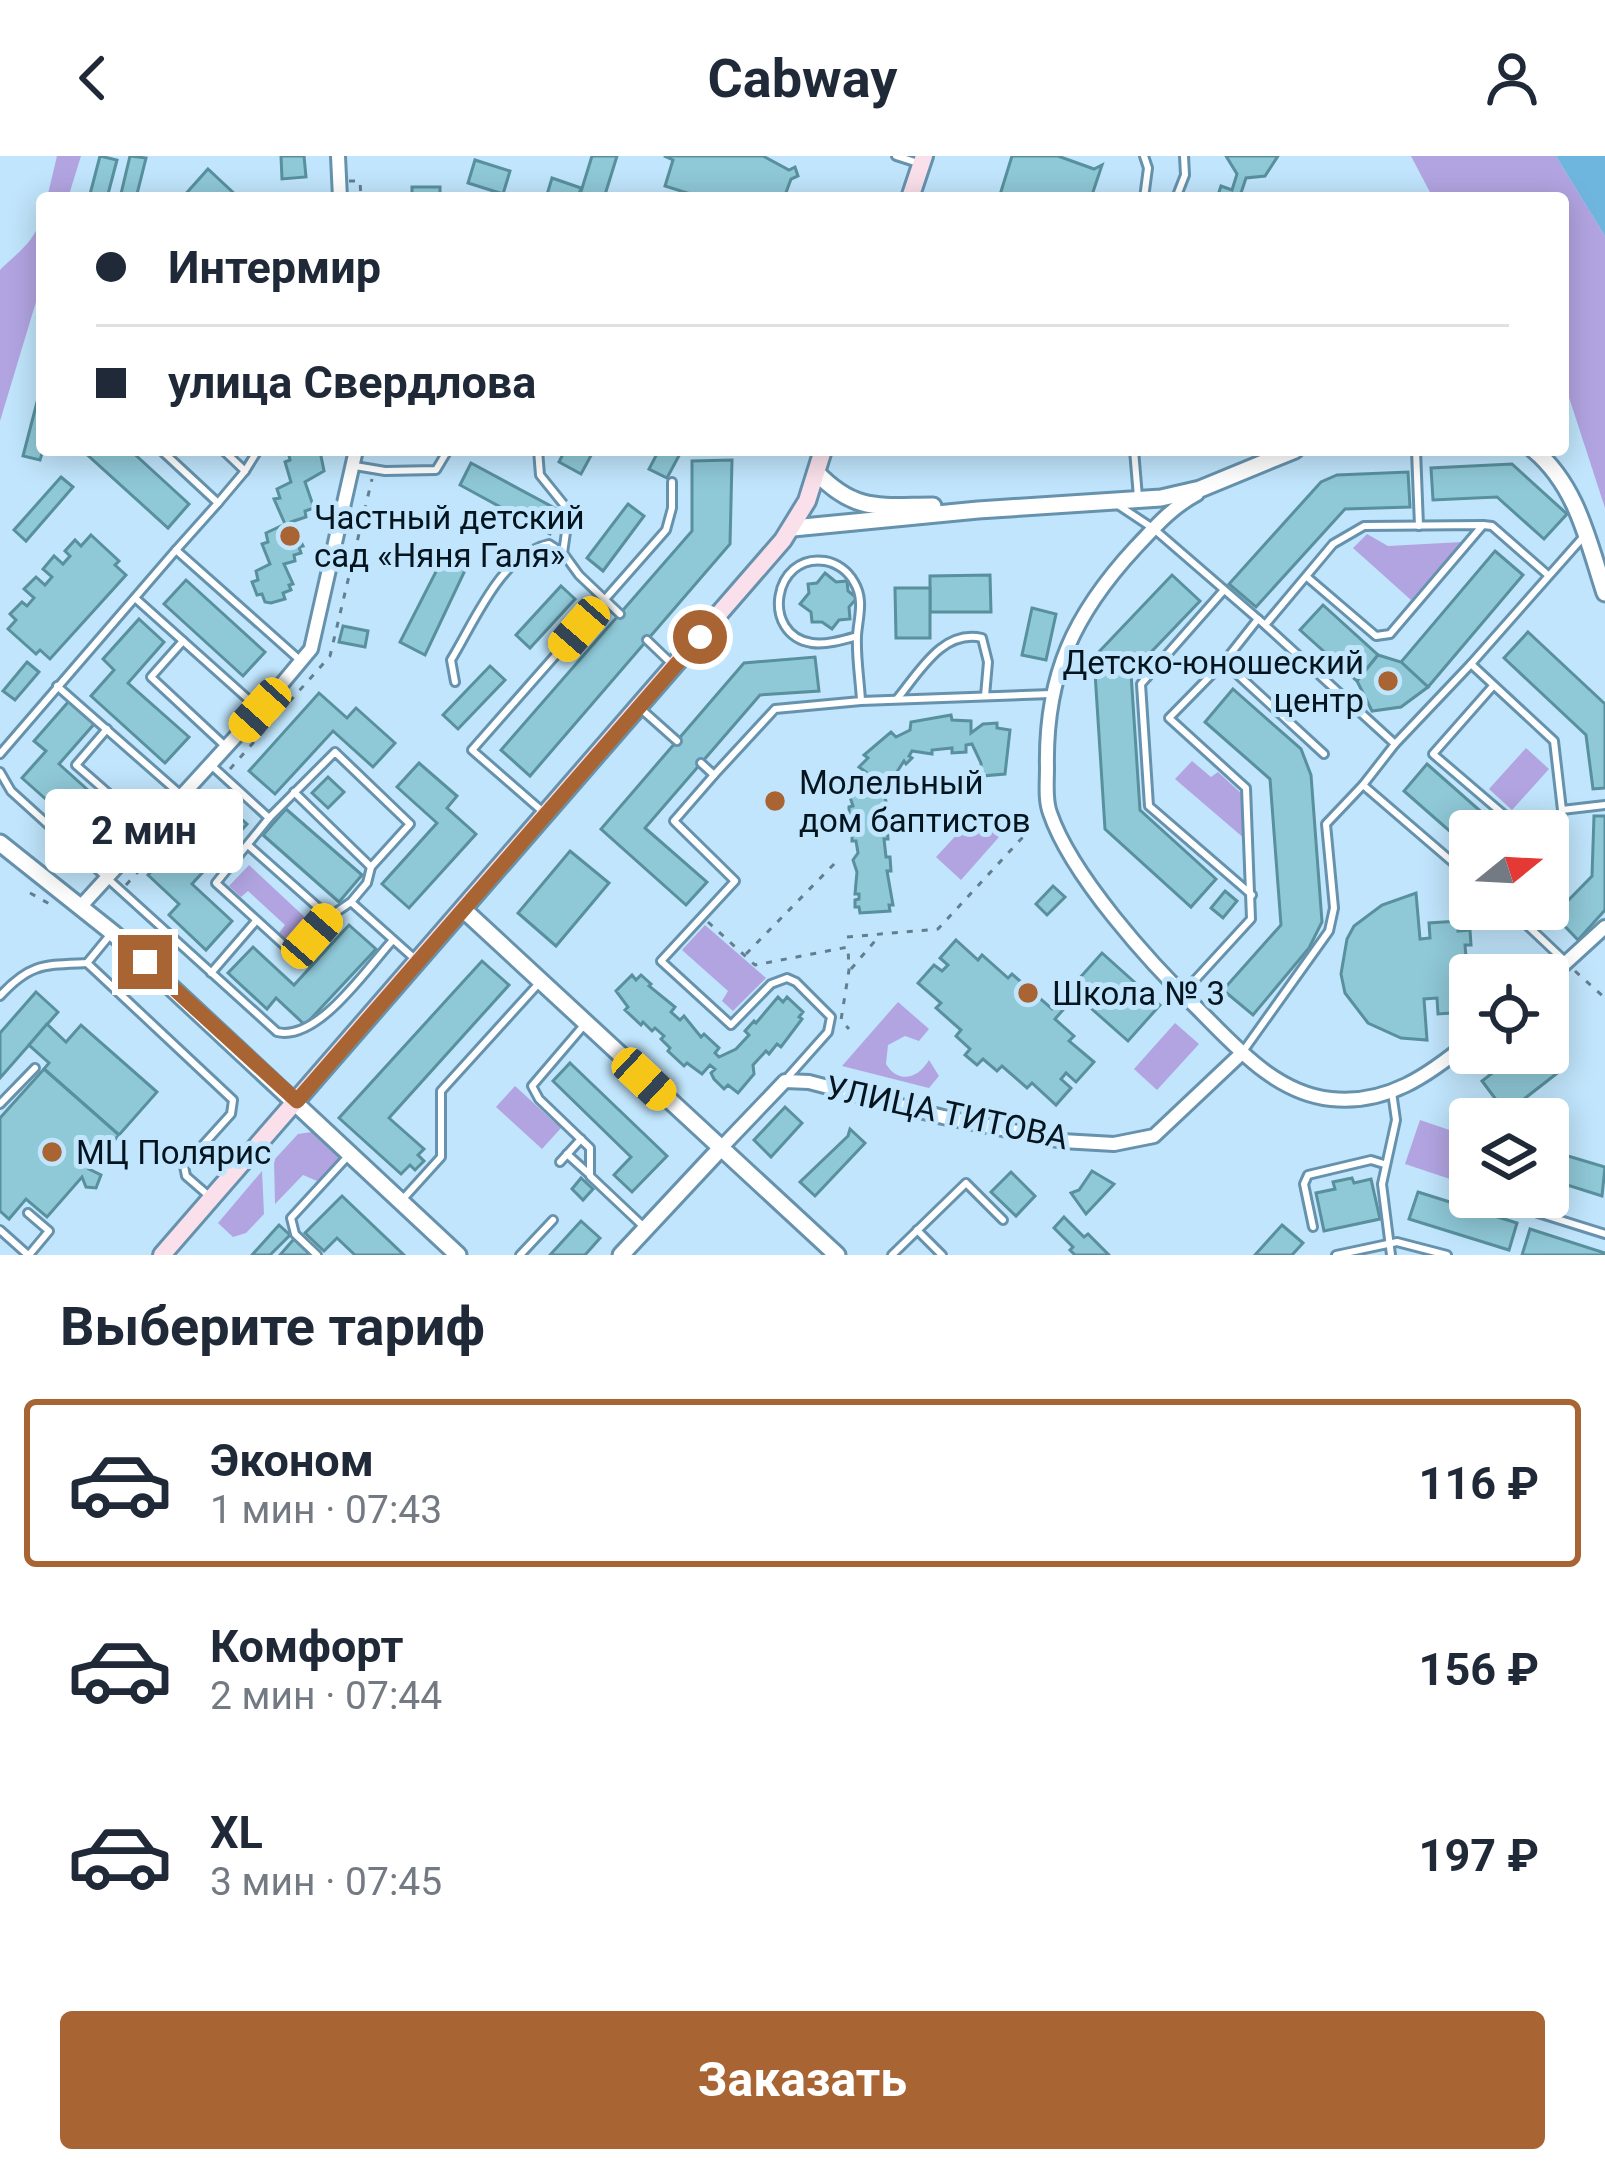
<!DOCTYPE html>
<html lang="ru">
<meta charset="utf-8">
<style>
:root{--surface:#fff;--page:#f6f6f7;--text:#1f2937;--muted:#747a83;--line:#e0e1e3;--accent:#a86433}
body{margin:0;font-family:Roboto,sans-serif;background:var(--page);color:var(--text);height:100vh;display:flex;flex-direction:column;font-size:45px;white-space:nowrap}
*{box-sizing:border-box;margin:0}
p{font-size:39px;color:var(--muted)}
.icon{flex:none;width:66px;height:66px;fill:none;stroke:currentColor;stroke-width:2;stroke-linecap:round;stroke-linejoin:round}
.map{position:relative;height:1099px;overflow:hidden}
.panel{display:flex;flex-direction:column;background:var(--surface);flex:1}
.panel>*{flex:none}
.banner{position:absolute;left:36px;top:36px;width:1533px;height:264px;border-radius:12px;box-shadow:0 6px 30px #0003;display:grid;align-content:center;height:264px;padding:0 60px;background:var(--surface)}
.needle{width:78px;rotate:72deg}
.tools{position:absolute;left:1449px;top:654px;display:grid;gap:24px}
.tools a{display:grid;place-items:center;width:120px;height:120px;border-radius:12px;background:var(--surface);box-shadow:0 6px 30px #0003;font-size:60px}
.end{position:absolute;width:54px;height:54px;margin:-27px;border:15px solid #a86433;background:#fff;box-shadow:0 0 0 6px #fff}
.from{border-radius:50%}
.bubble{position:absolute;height:84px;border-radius:12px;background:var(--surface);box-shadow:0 6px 30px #0003;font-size:39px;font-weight:700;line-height:84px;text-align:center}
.car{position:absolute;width:36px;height:72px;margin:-36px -18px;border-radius:15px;box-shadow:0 0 9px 3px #0007;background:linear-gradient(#f5c518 24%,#345 0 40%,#f5c518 0 76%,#345 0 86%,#f5c518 0)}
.banner b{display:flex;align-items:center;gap:42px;height:114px;font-size:45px}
.banner b+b{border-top:3px solid var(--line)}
.banner i{width:30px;height:30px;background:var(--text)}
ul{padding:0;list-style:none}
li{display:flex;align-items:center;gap:36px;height:168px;margin:0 24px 18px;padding:0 36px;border:6px solid transparent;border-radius:12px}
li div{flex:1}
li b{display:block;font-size:45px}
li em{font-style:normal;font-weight:700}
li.active{border-color:var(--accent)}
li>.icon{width:108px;height:108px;stroke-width:1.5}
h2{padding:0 60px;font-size:54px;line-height:144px}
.button{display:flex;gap:24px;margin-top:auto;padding:24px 60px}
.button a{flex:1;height:138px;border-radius:12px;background:var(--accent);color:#fff;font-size:48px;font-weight:700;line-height:138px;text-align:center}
header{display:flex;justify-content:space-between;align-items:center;height:156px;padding:0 60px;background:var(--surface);font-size:54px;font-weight:700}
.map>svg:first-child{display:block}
</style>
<header><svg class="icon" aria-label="back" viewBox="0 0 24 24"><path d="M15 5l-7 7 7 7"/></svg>Cabway<svg class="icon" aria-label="person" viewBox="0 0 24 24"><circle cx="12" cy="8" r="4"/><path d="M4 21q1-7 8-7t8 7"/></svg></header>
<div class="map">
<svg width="1605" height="1099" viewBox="0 0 1605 1099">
<rect width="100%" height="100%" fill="#c0e5fc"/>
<!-- green -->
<g fill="#b2a4e1">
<polygon points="57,0 81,0 68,42 47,42"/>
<polygon points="1411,0 1556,0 1605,80 1605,352 1563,223 1563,42 1433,42"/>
<path d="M42 60V126L0 265V114C19 95 34 87 42 60Z"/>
<polygon points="1367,378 1388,390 1462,386 1411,444 1353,392"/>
<polygon points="1526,592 1549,613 1512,654 1489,633"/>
<polygon points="1192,605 1211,621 1218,616 1243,639 1245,683 1175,623"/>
<polygon points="975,659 999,681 961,724 936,701"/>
<polygon points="249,709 310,766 290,787 279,777 285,769 248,735 241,741 229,730"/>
<polygon points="705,769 766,822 733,855 722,845 728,835 682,794"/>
<path d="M898 846 929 873 919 885 905 880 888 889 886 908C898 928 918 923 929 904L939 920 929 932 842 910Z"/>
<polygon points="1175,867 1199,888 1157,934 1134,913"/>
<polygon points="515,930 561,972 542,993 496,951"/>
<polygon points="1420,964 1470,981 1470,1002 1462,1027 1405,1008"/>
<polygon points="319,975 340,999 336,1009 317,1025 303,1019 275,1048 274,1004 298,978"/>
<polygon points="262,1015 264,1058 246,1077 233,1081 218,1067"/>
</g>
<!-- water -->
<polygon fill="#6fb6de" points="1556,0 1605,0 1605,80"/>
<!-- building -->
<g fill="#8fc8d7" stroke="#58909d" stroke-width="3">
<polygon points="100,0 117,4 107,42 89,42"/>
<polygon points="130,0 146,2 136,42 120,42"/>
<polygon points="281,0 304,0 306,21 282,23"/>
<polygon points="592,0 617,0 604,42 579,42"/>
<polygon points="763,0 789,14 795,11 798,20 791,23 784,42 703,42 665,30 673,4 664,0"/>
<polygon points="1012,0 1058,0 1094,13 1102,9 1091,42 999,42"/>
<polygon points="1226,0 1278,0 1265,20 1246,22 1241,37 1256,42 1217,42 1221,30 1232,34 1237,18"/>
<polygon points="475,4 510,15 503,38 468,27"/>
<polygon points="208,13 239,42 182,42"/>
<polygon points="552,22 581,32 578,42 546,42"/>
<rect x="412" y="31" width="28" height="11"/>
<polygon points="42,227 43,294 40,304 23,300"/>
<polygon points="82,294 130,294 189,348 168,372"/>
<polygon points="565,294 594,294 581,318 559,306"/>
<polygon points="659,294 682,294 667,322 649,313"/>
<polygon points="288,295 320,295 324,315 305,326 314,352 305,355 306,361 291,366 303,390 299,391 301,397 294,399 295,405 284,408 293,428 289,429 291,434 283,437 285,443 271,447 265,446 262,438 257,439 252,426 258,424 256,415 270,408 262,388 268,386 266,377 285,368 274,343 280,342 277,333 291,326 285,306 290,304"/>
<polygon points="732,304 730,388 530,620 501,594 692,375 692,305"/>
<polygon points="471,307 562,356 550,378 460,329"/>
<polygon points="1512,308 1567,358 1544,383 1497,341 1433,344 1431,312"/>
<polygon points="1408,316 1410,351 1345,353 1256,451 1229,428 1321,326 1337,319"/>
<polygon points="61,321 73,331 26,385 14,374"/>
<polygon points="628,348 644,360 603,415 587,402"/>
<polygon points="91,379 119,405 115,409 126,419 50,503 40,494 36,498 8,473 16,464 10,458 22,446 27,450 34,442 24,433 36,421 45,429 52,421 43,413 54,400 63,408 70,400 65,395 75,384 81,390"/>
<polygon points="447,394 469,406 425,499 400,486"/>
<polygon points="1495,395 1523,419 1428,531 1401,506"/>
<polygon points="825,417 836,426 847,425 848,435 857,442 849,451 850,463 839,464 832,473 822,466 812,466 811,456 800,448 809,437 808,428 817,427"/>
<polygon points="990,419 991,456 930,456 930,420"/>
<polygon points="1172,419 1200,445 1131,517 1140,654 1216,723 1191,751 1105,673 1094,501"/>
<polygon points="186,424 265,496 243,520 164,448"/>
<polygon points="561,430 575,443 530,492 516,479"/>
<polygon points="895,432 930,432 930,482 896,482"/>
<polygon points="1323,449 1378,499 1357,525 1300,474"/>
<polygon points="1032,452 1056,458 1046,504 1022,499"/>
<polygon points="139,463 164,486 128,527 189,581 165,607 91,540 114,514 103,503"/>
<polygon points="343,470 368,475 365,491 339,486"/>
<polygon points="1528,476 1605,548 1605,632 1593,633 1586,579 1504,502"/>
<polygon points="1378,499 1401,506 1428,531 1401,551 1372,555 1357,525"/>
<polygon points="815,501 819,535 760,539 645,672 707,726 686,749 601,673 744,507"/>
<polygon points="27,506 39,516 15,544 3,535"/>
<polygon points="490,510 505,524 458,573 443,559"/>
<polygon points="1233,533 1301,593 1311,619 1322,766 1309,792 1253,859 1223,834 1281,769 1270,623 1205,566"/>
<polygon points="319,537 347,562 356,552 395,587 373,611 333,575 275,638 249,615"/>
<polygon points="70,544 95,567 59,608 119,662 96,688 22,622 46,595 34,585"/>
<polygon points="951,559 952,564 971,565 971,577 983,568 997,567 997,572 1010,574 1005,618 981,620 981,607 972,588 966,589 966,596 952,597 952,592 932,594 932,598 912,595 909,600 912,602 906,608 904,605 889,628 886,626 881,631 887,648 882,649 883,669 887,669 888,683 884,683 886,701 890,701 891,715 887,715 893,749 889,749 890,755 860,757 859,751 855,751 855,744 859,743 859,738 855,738 857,716 853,704 858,697 856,685 852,685 852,678 856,677 849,666 849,651 853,650 849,638 853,638 852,631 860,631 866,616 859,611 868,602 864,599 891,576 896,581 910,574 911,566"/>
<polygon points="419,607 457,640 447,652 476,678 409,752 382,728 437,667 397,631"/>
<polygon points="1427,608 1503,675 1470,675 1470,693 1404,635"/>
<polygon points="328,621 344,636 328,652 312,637"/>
<polygon points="218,642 247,668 192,728 232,765 206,794 169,759 179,748 148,719"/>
<polygon points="286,653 362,719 339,746 263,679"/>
<polygon points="1594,660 1605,660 1605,754 1578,784 1554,759 1592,720"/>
<polygon points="570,695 609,727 556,790 518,757"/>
<polygon points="1053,730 1065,741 1047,759 1036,748"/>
<polygon points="1225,735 1237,745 1223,762 1211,752"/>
<polygon points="1416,737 1420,783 1430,782 1429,767 1458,765 1458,775 1470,774 1471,789 1465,789 1466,801 1460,801 1461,821 1466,820 1470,831 1470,842 1465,842 1466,856 1438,858 1437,842 1424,843 1427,884 1401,882 1368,867 1345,837 1341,818 1347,783 1354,770 1382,749"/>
<polygon points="349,769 376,793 305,869 276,842 267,853 228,817 253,791 294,829"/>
<polygon points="956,784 978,804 982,799 1008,822 1012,818 1052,853 1102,797 1160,849 1128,885 1076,839 1055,863 1074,880 1069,885 1094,906 1076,926 1066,917 1061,923 1071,932 1056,949 1032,927 1027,932 1002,910 997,915 983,903 977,909 965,899 970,893 956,880 961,874 936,852 941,847 918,827 934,809 942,815 948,809 940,802"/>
<polygon points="482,805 509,829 389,962 424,993 418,999 424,1005 415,1014 410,1009 401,1018 339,962"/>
<polygon points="632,819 636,824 641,819 651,828 649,830 675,851 671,856 680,864 684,860 701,881 704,878 719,892 715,897 719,901 736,893 749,879 745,875 754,865 756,867 778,841 783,846 787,841 803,856 799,861 802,863 781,891 777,888 769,898 766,895 753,909 754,918 738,937 728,929 724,933 714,923 711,917 715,913 710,909 702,918 687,907 684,910 668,895 670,892 661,883 664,880 655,872 652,875 643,866 641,869 625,854 628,851 616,835"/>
<polygon points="36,836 58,856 0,922 0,877"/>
<polygon points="47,868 66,886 81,869 157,936 119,979 44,913 49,907 29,889"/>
<polygon points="1518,897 1546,897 1560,915 1506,957 1482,925"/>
<polygon points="570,907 667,1000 632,1036 614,1019 631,1001 553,925"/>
<polygon points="44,913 119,979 89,1013 101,1019 96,1032 86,1031 82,1021 47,1061 26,1043 9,1063 0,1055 0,962"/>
<polygon points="785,951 802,967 771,1001 754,984"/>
<polygon points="850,973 865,987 815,1040 800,1026 848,980"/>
<polygon points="1548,994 1605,1011 1602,1040 1548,1023"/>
<polygon points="1092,1015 1114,1028 1086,1058 1071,1037 1079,1034"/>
<polygon points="1011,1016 1035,1040 1016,1060 991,1036"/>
<polygon points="581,1022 593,1033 583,1044 572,1033"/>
<polygon points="1352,1022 1354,1027 1371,1023 1380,1063 1324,1075 1316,1037 1335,1033 1333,1026"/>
<polygon points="1418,1036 1517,1067 1509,1094 1409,1063"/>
<polygon points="342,1040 404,1099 355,1099 337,1082 324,1095 305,1077"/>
<polygon points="1064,1061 1084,1081 1088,1078 1109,1099 1075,1099 1070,1094 1073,1091 1054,1072"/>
<polygon points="581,1065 600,1082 585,1099 550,1099"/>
<polygon points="279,1069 290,1079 270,1099 252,1099"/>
<polygon points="1282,1069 1303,1087 1292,1099 1255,1099"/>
<polygon points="1530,1073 1605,1097 1605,1099 1522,1099"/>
<polygon points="294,1083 311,1099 280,1099"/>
</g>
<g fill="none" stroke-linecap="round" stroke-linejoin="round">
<defs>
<g id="service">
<polyline points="896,0 918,7"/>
<polyline points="1144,42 1148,12 1144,0"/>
<polyline points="1176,42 1185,19 1184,0"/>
<polyline points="161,294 218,347 176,394 302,506"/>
<polyline points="538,294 540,319 569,355 563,397 579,419 620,458"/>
<polyline points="1134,294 1138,341"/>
<polyline points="1416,294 1419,370"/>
<polyline points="355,310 385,315 436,314 448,294"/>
<polyline points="245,315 258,294"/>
<polyline points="218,347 245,315 223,294"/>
<polyline points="1118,349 1154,373 1265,469 1333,388 1364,370 1483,369 1390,478 1376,480 1307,421"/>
<polyline points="1483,369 1492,370 1548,419"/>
<polyline points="1585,379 1471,508 1554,585 1562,654 1605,649"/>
<polyline points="1224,434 1141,528 1149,650 1252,739"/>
<polyline points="135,442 258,552"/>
<polyline points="1266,470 1395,588 1471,508"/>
<polyline points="647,484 672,508"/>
<polyline points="183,485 151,521 224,589"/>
<polyline points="1224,506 1324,598"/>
<path d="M455 526 451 504C475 465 501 398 549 388L563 397"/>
<polyline points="57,530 180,638"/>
<polyline points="1493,530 1433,598 1523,675"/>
<path d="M897 543C920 515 943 473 982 482L988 506 985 540"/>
<polyline points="861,545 1051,538"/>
<polyline points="640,552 677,585"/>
<polyline points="107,573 76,609 150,674"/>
<polyline points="1395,588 1363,629 1470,721"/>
<polyline points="0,598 176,394"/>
<path d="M701 607 714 619 775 553 861 545C860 524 856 502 857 480 858 462 865 444 854 426 848 415 837 407 825 405 773 397 760 479 812 487 826 489 843 484 857 480"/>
<polyline points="211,609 269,662"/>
<path d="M0 616 11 635 277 876C318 886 367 812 393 784"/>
<polyline points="714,619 674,665 735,725 661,805 731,869 771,828 787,822 796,826 831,861 828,876 787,922"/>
<polyline points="294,636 371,711"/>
<polyline points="542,655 472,594 666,374 672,352 672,326"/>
<polyline points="249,690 329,761"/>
<polyline points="1548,696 1560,707"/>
<polyline points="1548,727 1560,707 1562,654"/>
<polyline points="351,746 367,727 371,711 410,668 335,596 269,662 216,727 295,799 329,761 351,746 416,804"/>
<polyline points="1510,753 1566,806"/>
<polyline points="87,807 233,944 231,958 184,1010 186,1020 209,1040"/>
<polyline points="211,817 256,765"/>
<polyline points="1185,835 1251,763 1246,632 1169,562 1224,506 1258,463"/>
<path d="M0 840C30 807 44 809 87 807L110 779"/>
<polyline points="585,868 532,930 539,943 590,992 590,1020 645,1072"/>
<polyline points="1244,894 1329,775 1334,752 1326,668 1363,629"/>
<polyline points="0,948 35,912"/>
<polyline points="567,998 588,1017"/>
<polyline points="560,1006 581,983"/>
<polyline points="1513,1041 1538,1057 1605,1078"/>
<polyline points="402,1044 441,1001 441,935 540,826"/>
<polyline points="28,1057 49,1075 29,1099"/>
<polyline points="1313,1071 1304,1028 1308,1019 1371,1004 1384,1008"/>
<polyline points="0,1074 28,1099"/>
<polyline points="917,1074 942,1099"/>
<polyline points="317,1099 295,1078 291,1062 349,999"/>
<polyline points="520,1099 553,1064"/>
<polyline points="892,1099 966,1027 1003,1064"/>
<polyline points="1336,1099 1397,1086 1447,1099"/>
<polyline points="1391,1099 1382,1028 1396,964 1392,936"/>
</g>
<g id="minor">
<polyline points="338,0 340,42"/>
<path d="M1197 338C1171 352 1156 370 1136 391 1074 458 1045 519 1047 612 1047 627 1045 644 1050 657 1071 719 1150 807 1198 853 1235 890 1275 937 1331 943 1387 949 1429 919 1470 885"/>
<polyline points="82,749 260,554 311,493 356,294"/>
<polyline points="1548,823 1605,771"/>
<polyline points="720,993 785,925 809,926 943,961 1062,985 1114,988 1154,980 1242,897"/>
</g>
<g id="tertiary">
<path d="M1534 294C1577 330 1588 385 1605 437"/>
<path d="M816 316C855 357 880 350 933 350"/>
<polyline points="793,372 978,354 1161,342 1200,333 1295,294"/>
<polyline points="0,687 113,777 458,1099"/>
<polyline points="464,754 837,1099"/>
<polyline points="621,1099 720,993"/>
</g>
<g id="secondary">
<polyline points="910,42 924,0"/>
<polyline points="162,1099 783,384 807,345 823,294"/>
</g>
</defs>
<!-- service casing -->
<use href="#service" stroke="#6692ad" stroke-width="12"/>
<!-- minor casing -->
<use href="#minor" stroke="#6692ad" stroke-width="18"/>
<!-- tertiary casing -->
<use href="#tertiary" stroke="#6692ad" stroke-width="21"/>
<!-- secondary casing -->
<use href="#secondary" stroke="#6692ad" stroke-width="22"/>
<!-- path -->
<g stroke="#637e8f" stroke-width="3" stroke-dasharray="6 9" stroke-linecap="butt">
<polyline points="349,25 360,25 361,42"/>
<polyline points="230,613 330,500 372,323"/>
<polyline points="126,729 216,629"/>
<polyline points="30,737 55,751"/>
<polyline points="708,766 755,809 848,791 849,814 841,864 849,873"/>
<polyline points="847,781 938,773 1034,669"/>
<polyline points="746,798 837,705"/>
<polyline points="851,813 880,779"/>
<polyline points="1575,815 1605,842"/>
</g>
<!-- service -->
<use href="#service" stroke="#fff" stroke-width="6"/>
<!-- minor -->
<use href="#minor" stroke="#fff" stroke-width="12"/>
<!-- tertiary -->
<use href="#tertiary" stroke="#fff" stroke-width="15"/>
<!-- secondary -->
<use href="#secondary" stroke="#f9e0ea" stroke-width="16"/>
</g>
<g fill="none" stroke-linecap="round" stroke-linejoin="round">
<!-- route -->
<polyline stroke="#a86433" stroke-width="15" points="145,806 297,945 700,481"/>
</g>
<!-- markers -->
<g fill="#a86433" stroke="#c0e5fc" stroke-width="4.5">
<circle cx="290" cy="380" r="12"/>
<circle cx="1388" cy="525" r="12"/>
<circle cx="775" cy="645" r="12"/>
<circle cx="1028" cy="837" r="12"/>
<circle cx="52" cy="996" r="12"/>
</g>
<g text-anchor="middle" stroke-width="10" stroke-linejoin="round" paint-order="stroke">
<!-- poi labels -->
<g font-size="33" fill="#04151f" stroke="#c0e5fc" text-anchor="start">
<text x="314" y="373">Частный детский<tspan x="314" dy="38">сад «Няня Галя»</tspan></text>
<text x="1364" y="518" text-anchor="end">Детско-юношеский<tspan x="1364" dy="38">центр</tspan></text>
<text x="799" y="638">Молельный<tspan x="799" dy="38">дом баптистов</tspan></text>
<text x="1052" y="849">Школа № 3</text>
<text x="76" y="1008">МЦ Полярис</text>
</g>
<!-- street labels -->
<g font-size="33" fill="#04151f" stroke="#c0e5fc">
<text transform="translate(947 956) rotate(12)" y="12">УЛИЦА ТИТОВА</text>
</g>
</g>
</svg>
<div class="tools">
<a><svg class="needle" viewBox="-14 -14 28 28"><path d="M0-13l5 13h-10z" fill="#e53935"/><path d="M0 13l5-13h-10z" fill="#747a83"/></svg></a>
<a><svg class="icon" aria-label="locate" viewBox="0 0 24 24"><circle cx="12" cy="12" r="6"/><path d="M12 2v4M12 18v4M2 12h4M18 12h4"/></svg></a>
<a><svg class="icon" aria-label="layers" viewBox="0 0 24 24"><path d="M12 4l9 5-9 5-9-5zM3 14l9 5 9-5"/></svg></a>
</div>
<i class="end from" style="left:700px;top:481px"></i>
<i class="end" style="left:145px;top:806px"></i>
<div class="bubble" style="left:45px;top:633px;width:198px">2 мин</div>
<i class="car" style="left:579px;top:473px;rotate:221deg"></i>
<i class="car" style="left:260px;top:554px;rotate:222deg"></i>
<i class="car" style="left:312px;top:780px;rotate:41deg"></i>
<i class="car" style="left:644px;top:923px;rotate:133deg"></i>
<div class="banner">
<b><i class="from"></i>Интермир</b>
<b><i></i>улица Свердлова</b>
</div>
</div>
<section class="panel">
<h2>Выберите тариф</h2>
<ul>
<li class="active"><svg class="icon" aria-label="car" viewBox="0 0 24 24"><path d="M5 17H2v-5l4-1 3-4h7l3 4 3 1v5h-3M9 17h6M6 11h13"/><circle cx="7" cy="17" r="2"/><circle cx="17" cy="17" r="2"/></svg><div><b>Эконом</b><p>1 мин · 07:43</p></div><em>116 ₽</em></li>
<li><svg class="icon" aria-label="car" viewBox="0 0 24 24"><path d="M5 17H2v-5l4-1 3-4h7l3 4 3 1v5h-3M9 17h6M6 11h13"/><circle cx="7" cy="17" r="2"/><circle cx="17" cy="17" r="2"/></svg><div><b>Комфорт</b><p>2 мин · 07:44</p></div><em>156 ₽</em></li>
<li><svg class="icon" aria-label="car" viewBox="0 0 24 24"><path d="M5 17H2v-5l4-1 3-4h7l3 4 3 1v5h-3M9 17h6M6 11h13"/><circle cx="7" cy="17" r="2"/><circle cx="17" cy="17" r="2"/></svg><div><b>XL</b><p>3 мин · 07:45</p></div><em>197 ₽</em></li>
</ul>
<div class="button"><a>Заказать</a></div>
</section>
